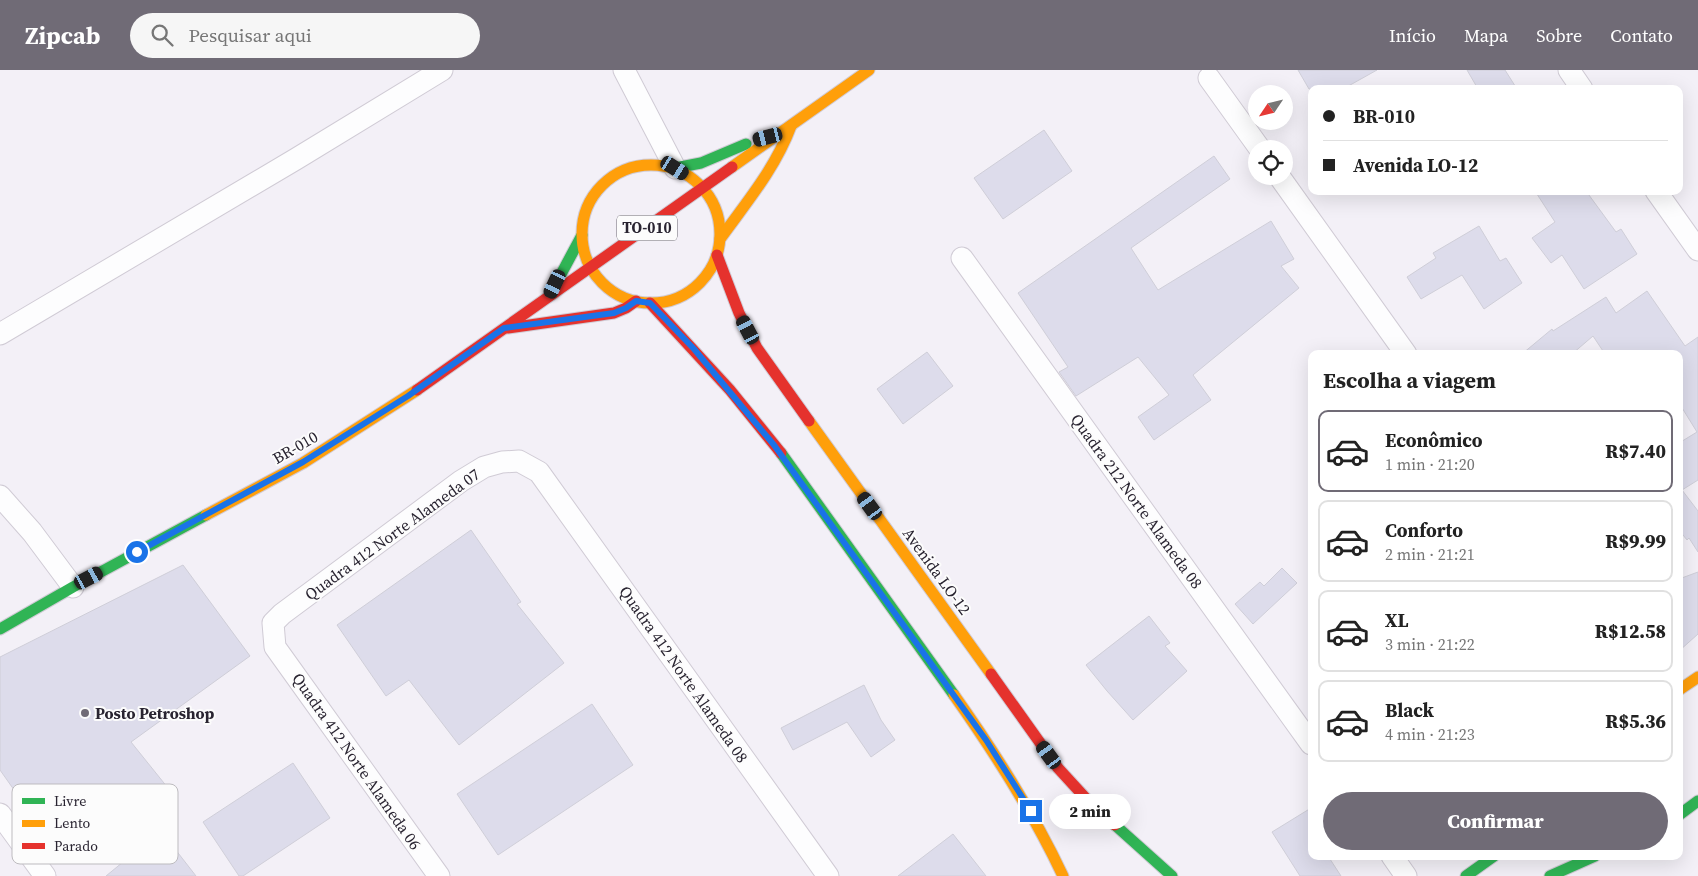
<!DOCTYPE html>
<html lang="pt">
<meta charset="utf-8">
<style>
:root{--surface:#fff;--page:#f6f6f6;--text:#222;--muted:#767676;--line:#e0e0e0;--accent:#706b76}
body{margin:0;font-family:"Source Serif 4",serif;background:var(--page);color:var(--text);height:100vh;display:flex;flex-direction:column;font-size:19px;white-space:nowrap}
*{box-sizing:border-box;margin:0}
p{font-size:16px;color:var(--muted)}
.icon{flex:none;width:28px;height:28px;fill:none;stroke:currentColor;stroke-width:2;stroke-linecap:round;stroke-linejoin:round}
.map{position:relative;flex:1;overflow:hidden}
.details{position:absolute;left:1308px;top:280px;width:375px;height:510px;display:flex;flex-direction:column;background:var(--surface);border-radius:10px;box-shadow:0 5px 20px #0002}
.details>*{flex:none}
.banner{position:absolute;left:1308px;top:15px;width:375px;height:110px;border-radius:10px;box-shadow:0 5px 20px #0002;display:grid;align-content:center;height:110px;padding:0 15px;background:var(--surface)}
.needle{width:32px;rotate:235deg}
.tools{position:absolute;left:1248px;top:15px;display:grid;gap:10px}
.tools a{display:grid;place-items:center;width:45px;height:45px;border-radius:50%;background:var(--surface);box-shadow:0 5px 20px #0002;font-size:25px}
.end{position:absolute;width:22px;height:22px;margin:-11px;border:6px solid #1a73e8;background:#fff;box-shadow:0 0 0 2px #fff}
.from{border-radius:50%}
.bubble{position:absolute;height:35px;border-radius:18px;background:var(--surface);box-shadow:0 5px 20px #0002;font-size:16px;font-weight:800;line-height:35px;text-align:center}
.car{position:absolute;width:15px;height:30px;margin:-15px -8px;border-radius:6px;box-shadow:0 0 4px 1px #0007;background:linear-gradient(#222 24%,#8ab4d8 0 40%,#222 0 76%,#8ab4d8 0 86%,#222 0)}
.banner b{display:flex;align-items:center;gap:18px;height:48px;font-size:19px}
.banner b+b{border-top:1px solid var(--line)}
.banner i{width:12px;height:12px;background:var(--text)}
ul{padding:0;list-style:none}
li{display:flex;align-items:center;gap:15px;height:82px;margin:0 10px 8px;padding:0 5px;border:2px solid var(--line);border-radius:10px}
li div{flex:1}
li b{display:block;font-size:19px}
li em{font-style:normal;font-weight:800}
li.current{border-color:var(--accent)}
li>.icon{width:45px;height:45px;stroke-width:1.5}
h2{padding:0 15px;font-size:22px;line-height:60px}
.action{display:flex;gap:10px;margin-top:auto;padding:10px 15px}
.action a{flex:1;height:58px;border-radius:30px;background:var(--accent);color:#fff;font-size:20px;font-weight:800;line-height:58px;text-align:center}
header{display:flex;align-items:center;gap:30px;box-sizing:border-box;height:70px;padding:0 25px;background:var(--accent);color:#fff}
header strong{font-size:24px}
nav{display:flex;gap:28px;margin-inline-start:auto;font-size:18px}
.search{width:350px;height:45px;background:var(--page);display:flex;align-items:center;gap:12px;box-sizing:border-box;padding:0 18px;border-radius:28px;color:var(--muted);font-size:19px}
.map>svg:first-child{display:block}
</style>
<header>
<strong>Zipcab</strong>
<div class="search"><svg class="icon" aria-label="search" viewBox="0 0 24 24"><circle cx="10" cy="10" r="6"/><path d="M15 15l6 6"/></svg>Pesquisar aqui</div>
<nav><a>Início</a><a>Mapa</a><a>Sobre</a><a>Contato</a></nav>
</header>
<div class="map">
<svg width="1698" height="806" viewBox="0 0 1698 806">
<rect width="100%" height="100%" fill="#f3f0f7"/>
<!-- building -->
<g fill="#dddceb" stroke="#cfced8">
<polygon points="1298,0 1377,0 1343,19 1309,19"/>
<polygon points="1467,0 1505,0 1517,19 1478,19"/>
<polygon points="1044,60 1072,101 1003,149 974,108"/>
<polygon points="1214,86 1230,109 1131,178 1158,220 1271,151 1294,189 1281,196 1299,218 1193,305 1211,330 1154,370 1138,347 1169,325 1138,287 1076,326 1059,302 1068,297 1018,223"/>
<polygon points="1535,121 1586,121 1616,162 1621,159 1637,184 1584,219 1562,185 1551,193 1532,168 1555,152"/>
<polygon points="1479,156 1500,191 1506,188 1522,213 1484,239 1462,205 1421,229 1407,207 1436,188 1433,183"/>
<polygon points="1647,221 1685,276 1698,267 1698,410 1682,420 1698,441 1698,482 1689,468 1687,470 1679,460 1679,373 1697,362 1679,333 1679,284 1605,284 1593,266 1572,284 1522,284 1552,259 1553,261 1606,227 1616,243"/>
<polygon points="927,282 953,316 903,354 877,319"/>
<polygon points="471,460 521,532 517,534 564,593 459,675 409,610 386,626 337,555"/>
<polygon points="183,495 250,586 131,672 172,723 147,743 196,806 106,806 123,792 65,719 31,744 0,700 0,587"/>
<polygon points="1282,498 1297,513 1253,554 1235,534 1260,512 1264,516"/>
<polygon points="1698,502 1698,564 1679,581 1679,509"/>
<polygon points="1149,546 1170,573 1165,576 1187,601 1133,650 1107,621 1086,595"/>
<polygon points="864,615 881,650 895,670 871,687 847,652 793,680 781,658"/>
<polygon points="592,634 633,695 498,785 457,724"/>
<polygon points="293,693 330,748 243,806 239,806 203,752"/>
<polygon points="1311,738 1311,786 1328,786 1341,806 1300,806 1272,762"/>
<polygon points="953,764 986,806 898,806"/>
</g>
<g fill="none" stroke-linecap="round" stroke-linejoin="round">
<defs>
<g id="street">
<polyline points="624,0 675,98"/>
<polyline points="1569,0 1582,19"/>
<polyline points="1209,8 1260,79"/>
<polyline points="1279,106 1406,284"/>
<polyline points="1656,121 1698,180"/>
<polyline points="962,188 1311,674"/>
<polyline points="0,264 296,89 442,0"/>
<polyline points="0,426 32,462 73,517"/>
<polyline points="0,744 45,806"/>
<polyline points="1392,786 1406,806"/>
<polyline points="439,806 275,577 273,553 282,544 461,411 484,397 502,392 519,391 539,402 828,806"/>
</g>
<g id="fast">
<polyline points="675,98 701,93 746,74"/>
<polyline points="551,223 582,165"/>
<polyline points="781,383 954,625"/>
<polyline points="0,559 73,517 206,445"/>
<polyline points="1679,745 1698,731"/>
<polyline points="1115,755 1172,806"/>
<polyline points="1466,806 1494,786"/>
<polyline points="1550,806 1595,786"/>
</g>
<g id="slow">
<circle cx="651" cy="164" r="69"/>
<polyline points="732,97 869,0"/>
<path d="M720 169C746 133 775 99 791 56"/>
<polyline points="809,351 991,604"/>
<polyline points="206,445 303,393 417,320"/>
<polyline points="1679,620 1698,607"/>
<path d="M954 625C995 683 1033 742 1063 806"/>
</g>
<g id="jam">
<polyline points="717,185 739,243 757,278 809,351"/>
<polyline points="650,233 730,320 781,383"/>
<polyline points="508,258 614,243 626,238 636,231"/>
<polyline points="417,320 732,97"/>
<polyline points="991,604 1058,698 1091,734 1115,755"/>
</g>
</defs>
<!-- street casing -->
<use href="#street" stroke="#d0cbd5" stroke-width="23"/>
<!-- fast casing -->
<use href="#fast" stroke="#d0cbd5" stroke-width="13"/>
<!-- slow casing -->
<use href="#slow" stroke="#d0cbd5" stroke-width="13"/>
<!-- jam casing -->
<use href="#jam" stroke="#d0cbd5" stroke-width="13"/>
<!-- street -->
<use href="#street" stroke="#fdfdfe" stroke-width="21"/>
<!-- fast -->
<use href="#fast" stroke="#30b455" stroke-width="11"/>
<!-- slow -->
<use href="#slow" stroke="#ff9f0a" stroke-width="11"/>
<!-- jam -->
<use href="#jam" stroke="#e5322d" stroke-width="11"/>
</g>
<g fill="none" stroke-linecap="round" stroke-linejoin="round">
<!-- route -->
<polyline stroke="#1a73e8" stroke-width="6" points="137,482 303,392 408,326 504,258 614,243 626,238 636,231 650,233 694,279 774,375 986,670 1031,741"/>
</g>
<!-- markers -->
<circle fill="#706b76" stroke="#fcfcfc" stroke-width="2" cx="85" cy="643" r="5"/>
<g text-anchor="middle" stroke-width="4" stroke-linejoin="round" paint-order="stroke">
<!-- shield labels -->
<rect fill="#fcfcfc" stroke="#68656e" stroke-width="1" x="617" y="145.5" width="60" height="25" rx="4"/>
<g font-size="15" font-weight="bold" fill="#292431">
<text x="647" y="163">TO-010</text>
</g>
<!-- street labels -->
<g font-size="16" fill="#292431" stroke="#fcfcfc">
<text transform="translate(295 377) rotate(-30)" y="6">BR-010</text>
<text transform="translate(1137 431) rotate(54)" y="6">Quadra 212 Norte Alameda 08</text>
<text transform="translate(392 464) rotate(-36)" y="6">Quadra 412 Norte Alameda 07</text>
<text transform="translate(937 501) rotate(54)" y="6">Avenida LO-12</text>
<text transform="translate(684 604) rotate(55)" y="6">Quadra 412 Norte Alameda 08</text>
<text transform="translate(357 691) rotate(55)" y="6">Quadra 412 Norte Alameda 06</text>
</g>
<!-- poi labels -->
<g font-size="16" font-weight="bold" fill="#292431" stroke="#fcfcfc" text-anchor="start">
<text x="95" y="649">Posto Petroshop</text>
</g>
</g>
<!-- legend -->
<rect x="12" y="714" width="166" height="80" rx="8" fill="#fcfcfc" stroke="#bdbbbf" stroke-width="1"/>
<rect x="22" y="728" width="23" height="6" fill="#30b455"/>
<rect x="22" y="750" width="23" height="7" fill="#ff9f0a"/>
<rect x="22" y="773" width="23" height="6" fill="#e5322d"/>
<g font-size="14" fill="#292431">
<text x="54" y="736">Livre</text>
<text x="54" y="758">Lento</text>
<text x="54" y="781">Parado</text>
</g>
</svg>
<div class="tools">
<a><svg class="needle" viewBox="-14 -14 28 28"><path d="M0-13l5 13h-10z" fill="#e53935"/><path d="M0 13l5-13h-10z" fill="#767676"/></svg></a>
<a><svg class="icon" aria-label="locate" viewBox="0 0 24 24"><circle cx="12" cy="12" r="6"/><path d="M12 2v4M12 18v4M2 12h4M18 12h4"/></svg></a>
</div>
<i class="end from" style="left:137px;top:482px"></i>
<i class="end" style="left:1031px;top:741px"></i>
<div class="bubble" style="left:1049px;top:724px;width:82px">2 min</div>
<i class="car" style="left:768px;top:67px;rotate:256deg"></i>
<i class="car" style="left:675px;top:98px;rotate:122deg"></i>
<i class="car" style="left:555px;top:214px;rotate:205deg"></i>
<i class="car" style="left:748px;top:260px;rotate:332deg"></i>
<i class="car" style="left:870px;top:436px;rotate:324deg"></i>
<i class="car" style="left:89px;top:508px;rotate:62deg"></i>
<i class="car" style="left:1049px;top:685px;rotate:324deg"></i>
<div class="banner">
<b><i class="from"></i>BR-010</b>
<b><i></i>Avenida LO-12</b>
</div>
<section class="details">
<h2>Escolha a viagem</h2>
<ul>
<li class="current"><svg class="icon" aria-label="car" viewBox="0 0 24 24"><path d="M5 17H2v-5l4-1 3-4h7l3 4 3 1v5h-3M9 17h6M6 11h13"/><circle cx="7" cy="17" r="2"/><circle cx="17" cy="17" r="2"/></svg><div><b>Econômico</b><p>1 min · 21:20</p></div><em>R$7.40</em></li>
<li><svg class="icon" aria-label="car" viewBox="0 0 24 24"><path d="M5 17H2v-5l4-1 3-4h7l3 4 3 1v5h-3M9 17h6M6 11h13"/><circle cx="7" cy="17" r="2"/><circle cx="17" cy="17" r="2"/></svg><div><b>Conforto</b><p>2 min · 21:21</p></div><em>R$9.99</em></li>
<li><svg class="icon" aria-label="car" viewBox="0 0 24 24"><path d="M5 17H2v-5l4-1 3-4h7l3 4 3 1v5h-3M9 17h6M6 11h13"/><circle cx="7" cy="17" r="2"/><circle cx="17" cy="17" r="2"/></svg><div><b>XL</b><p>3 min · 21:22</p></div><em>R$12.58</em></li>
<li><svg class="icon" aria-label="car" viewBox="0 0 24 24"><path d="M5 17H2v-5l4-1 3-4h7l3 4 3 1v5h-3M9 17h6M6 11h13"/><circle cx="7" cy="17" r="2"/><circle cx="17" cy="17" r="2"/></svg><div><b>Black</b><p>4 min · 21:23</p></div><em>R$5.36</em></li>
</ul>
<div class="action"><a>Confirmar</a></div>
</section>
</div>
